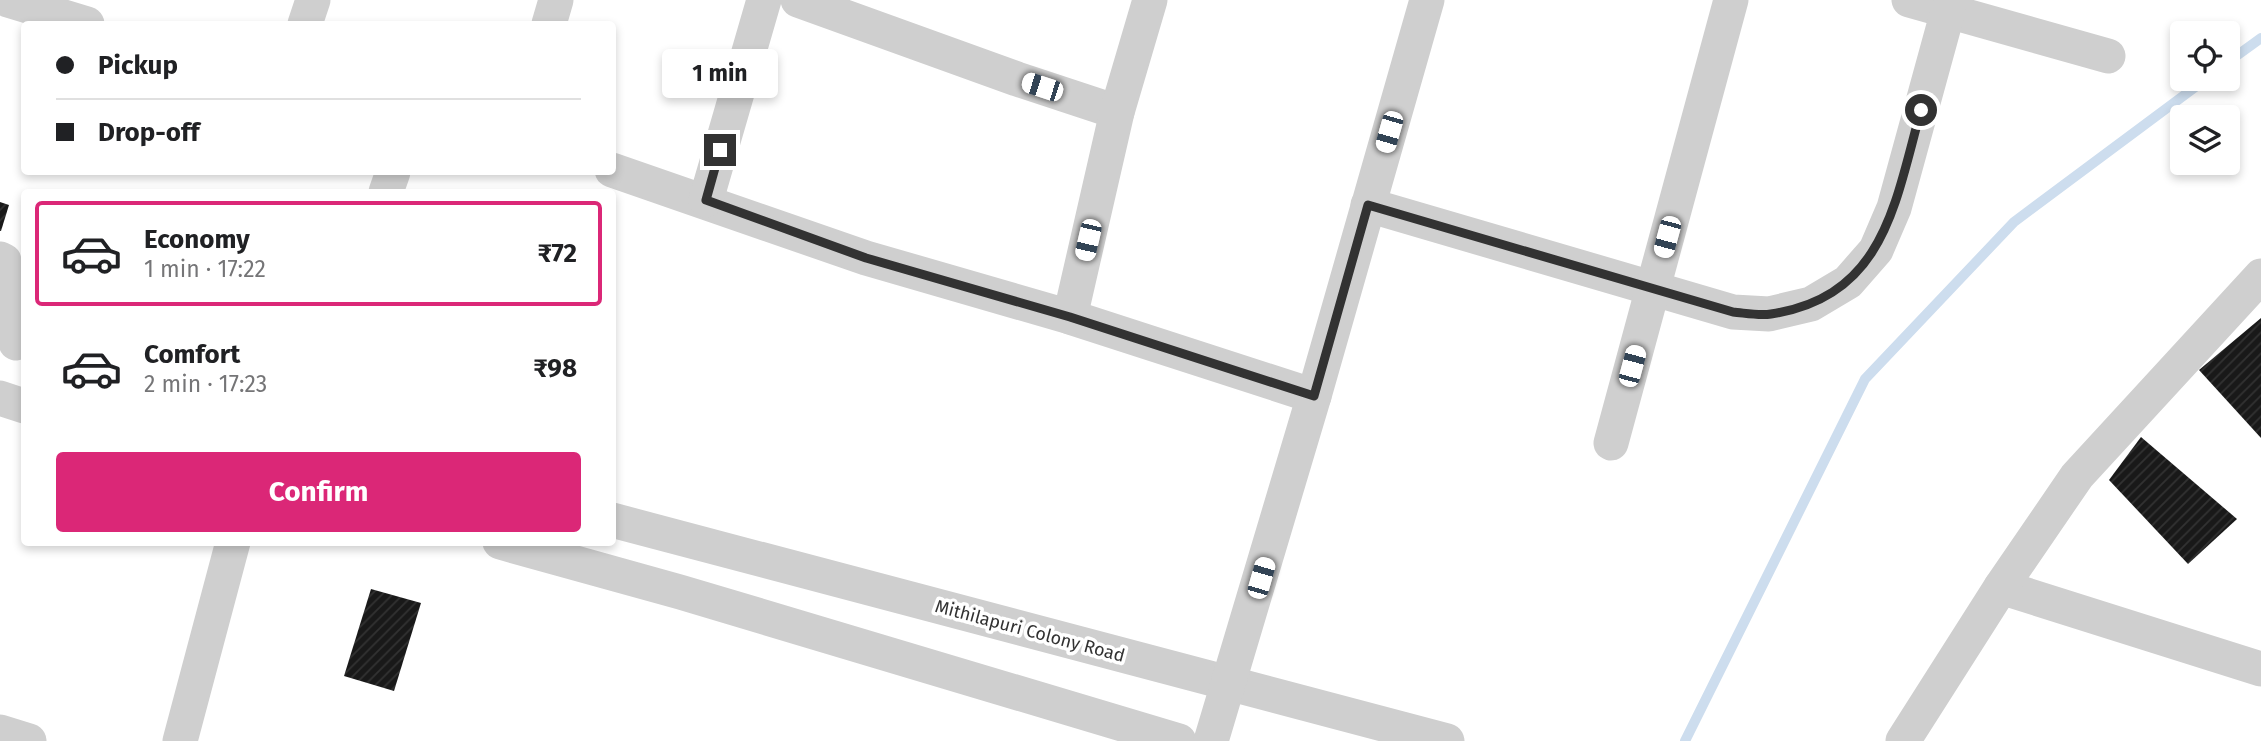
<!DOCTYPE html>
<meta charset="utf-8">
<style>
:root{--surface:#fff;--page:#f2f2f2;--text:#202124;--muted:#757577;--line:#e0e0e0;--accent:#db2777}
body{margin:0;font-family:"Fira Sans",sans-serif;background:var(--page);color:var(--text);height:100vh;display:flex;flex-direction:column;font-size:26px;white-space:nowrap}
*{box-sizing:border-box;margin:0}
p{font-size:23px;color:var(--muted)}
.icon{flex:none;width:38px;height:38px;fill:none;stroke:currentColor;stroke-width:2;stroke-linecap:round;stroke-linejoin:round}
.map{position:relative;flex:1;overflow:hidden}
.details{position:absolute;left:21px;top:189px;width:595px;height:357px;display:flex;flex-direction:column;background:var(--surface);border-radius:7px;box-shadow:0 4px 10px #0003}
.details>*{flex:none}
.top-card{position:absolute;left:21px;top:21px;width:595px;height:154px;border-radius:7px;box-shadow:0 4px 10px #0003;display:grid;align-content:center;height:154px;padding:0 35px;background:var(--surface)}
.tools{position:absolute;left:2170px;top:21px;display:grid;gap:14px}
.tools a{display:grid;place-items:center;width:70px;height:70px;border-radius:7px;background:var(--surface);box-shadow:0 4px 10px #0003;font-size:35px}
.end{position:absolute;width:32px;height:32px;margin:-16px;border:9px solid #323232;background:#fff;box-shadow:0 0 0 4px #fff}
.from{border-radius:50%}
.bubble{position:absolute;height:49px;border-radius:7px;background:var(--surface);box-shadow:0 4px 10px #0003;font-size:23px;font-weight:700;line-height:49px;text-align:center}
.car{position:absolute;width:21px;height:42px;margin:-21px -10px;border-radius:9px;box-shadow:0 0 5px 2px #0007;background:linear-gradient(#fff 24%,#345 0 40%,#fff 0 76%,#345 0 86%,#fff 0)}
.top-card b{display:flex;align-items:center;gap:24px;height:66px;font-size:26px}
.top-card b+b{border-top:2px solid var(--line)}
.top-card i{width:18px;height:18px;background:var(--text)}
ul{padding:12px 0 0;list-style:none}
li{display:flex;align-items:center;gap:21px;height:105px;margin:0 14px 10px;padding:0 21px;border:4px solid transparent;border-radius:7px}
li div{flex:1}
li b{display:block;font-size:26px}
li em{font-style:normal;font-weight:700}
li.current{border-color:var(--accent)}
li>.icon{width:63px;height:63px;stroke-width:1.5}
.cta{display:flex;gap:14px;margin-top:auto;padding:14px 35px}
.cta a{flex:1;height:80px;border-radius:7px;background:var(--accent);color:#fff;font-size:28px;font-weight:700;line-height:80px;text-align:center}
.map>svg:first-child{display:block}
</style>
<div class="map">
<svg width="2261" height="741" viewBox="0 0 2261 741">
<defs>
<pattern id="building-hatch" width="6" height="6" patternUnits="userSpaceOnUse" patternTransform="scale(1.75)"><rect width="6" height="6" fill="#191919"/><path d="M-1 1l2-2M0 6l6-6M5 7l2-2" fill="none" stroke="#323232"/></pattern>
</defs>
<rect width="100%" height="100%" fill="#fff"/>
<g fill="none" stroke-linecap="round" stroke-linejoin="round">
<!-- stream -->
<g stroke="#cdddee" stroke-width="10">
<polyline points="2228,62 2261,38"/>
<polyline points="1685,741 1865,379 2014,222 2206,79"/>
</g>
</g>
<!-- building -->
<g fill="url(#building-hatch)">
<polygon points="0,202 9,205 1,231 0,231"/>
<polygon points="2261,318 2261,438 2199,370"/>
<polygon points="2141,437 2237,519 2188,564 2109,480"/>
<polygon points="371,589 421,603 394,691 344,676"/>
</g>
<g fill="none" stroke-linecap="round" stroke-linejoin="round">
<!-- minor -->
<g stroke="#cfcfcf" stroke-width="35">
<polyline points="8,0 87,24"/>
<polyline points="798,0 1017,79 1117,112"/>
<polyline points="1909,0 2108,56"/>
<polyline points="305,24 313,0"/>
<polyline points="549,24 556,0"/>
<polyline points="612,170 866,258 1070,317 1314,396"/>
<polyline points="386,192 393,172"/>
<polyline points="706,200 764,0"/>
<polyline points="1368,205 1733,312 1769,314 1811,304 1848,282 1876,250 1894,208 1948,11"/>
<polyline points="0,259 4,261 16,343"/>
<polyline points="1070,317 1117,112 1150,0"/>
<polyline points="0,398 24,406"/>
<polyline points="1611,443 1731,0"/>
<polyline points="612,520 1447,741"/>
<polyline points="500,542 680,592 1179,741"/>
<polyline points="2001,587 2261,669"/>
<polyline points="0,732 29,741"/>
<polyline points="180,741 233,542"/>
<polyline points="1211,741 1314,396 1427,0"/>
<polyline points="1903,741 2001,587 2077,476 2261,276"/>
</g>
</g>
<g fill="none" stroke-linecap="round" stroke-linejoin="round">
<!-- route -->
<path stroke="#323232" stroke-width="9" d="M720 150 706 200 866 258 1070 317 1314 396 1368 205 1733 312C1745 313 1759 316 1771 314 1885 297 1895 202 1921 110"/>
</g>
<g text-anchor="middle" stroke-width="7" stroke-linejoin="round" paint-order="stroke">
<!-- street labels -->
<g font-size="18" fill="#323232" stroke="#fff">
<text transform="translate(1030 631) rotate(15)" y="6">Mithilapuri Colony Road</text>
</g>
</g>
</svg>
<div class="tools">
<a><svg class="icon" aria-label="locate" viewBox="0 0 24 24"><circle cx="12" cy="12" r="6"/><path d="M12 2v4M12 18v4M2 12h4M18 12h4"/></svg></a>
<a><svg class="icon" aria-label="layers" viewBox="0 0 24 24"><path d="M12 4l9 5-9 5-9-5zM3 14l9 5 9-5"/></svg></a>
</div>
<i class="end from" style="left:1921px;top:110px"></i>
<i class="end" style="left:720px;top:150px"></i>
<div class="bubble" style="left:662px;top:49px;width:116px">1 min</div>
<i class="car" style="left:1042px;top:87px;rotate:288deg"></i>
<i class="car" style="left:1389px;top:132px;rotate:196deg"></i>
<i class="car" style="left:1667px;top:237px;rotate:195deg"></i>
<i class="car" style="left:1088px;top:240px;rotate:193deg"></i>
<i class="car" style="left:1632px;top:366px;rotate:15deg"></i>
<i class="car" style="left:1261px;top:578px;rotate:16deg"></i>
<div class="top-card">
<b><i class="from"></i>Pickup</b>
<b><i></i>Drop-off</b>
</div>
<section class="details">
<ul>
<li class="current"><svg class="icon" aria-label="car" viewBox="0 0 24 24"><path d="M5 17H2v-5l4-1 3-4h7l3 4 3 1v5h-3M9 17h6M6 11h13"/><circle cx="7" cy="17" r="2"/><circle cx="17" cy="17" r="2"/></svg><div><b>Economy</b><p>1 min · 17:22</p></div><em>₹72</em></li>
<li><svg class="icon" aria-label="car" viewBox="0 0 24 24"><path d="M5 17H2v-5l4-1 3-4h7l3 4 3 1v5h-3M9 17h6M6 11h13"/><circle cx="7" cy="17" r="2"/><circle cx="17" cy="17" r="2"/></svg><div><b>Comfort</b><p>2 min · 17:23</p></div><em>₹98</em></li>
</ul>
<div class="cta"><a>Confirm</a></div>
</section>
</div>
